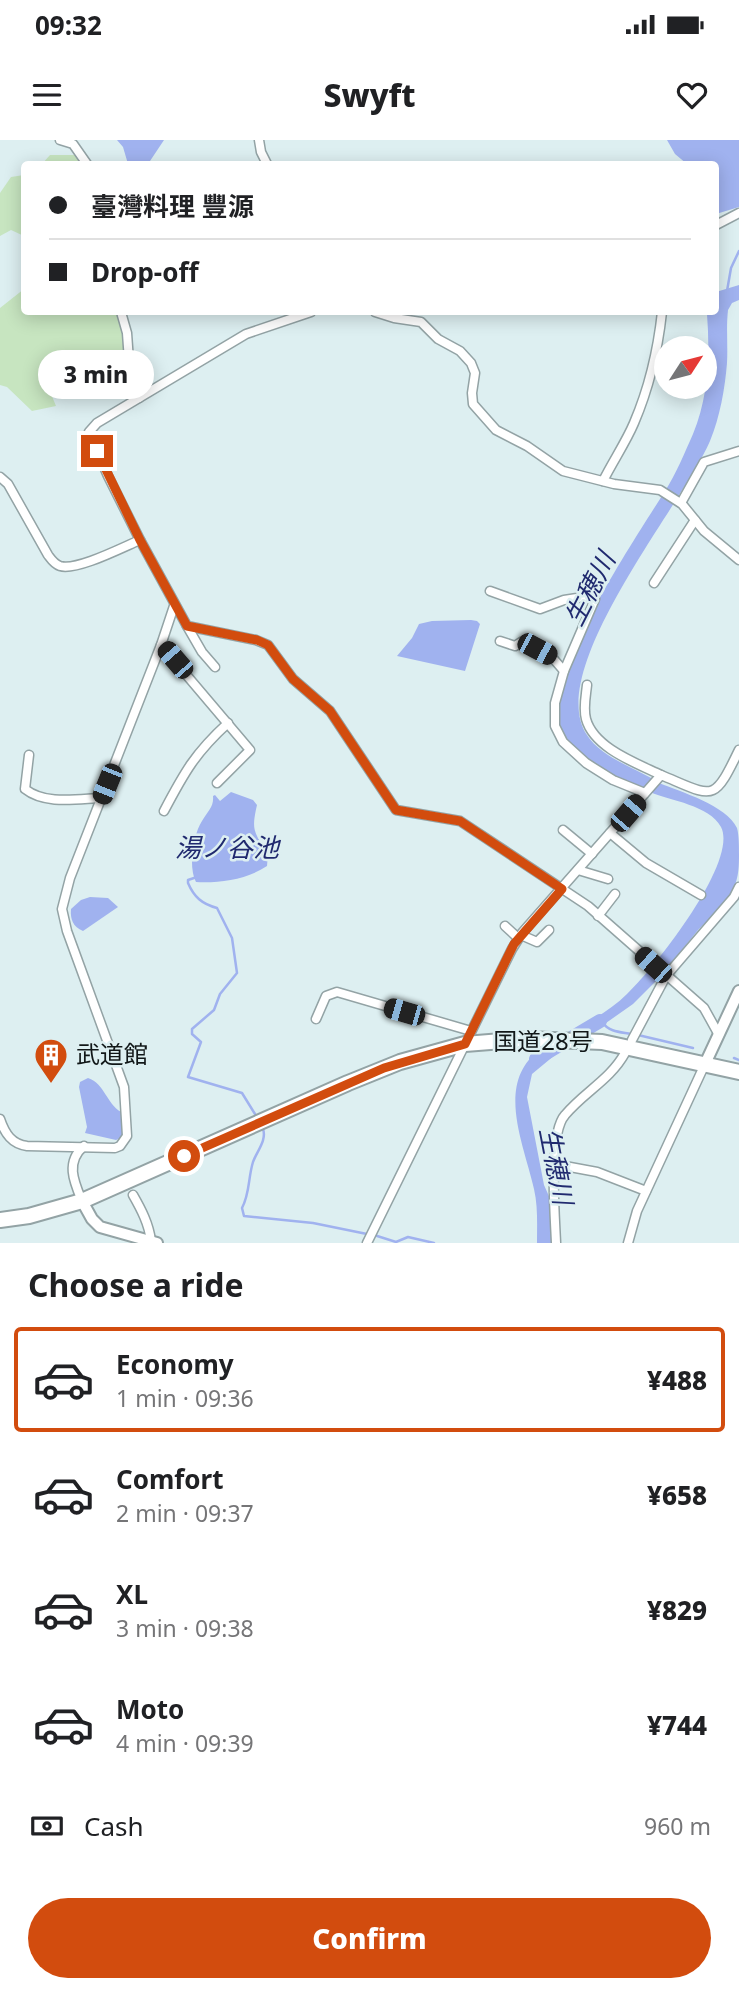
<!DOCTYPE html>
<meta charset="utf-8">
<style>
:root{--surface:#fff;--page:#f2f2f2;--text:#202124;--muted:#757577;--line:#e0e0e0;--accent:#d24c0e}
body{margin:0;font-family:"Noto Sans","Noto Sans JP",sans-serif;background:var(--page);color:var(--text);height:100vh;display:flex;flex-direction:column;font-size:26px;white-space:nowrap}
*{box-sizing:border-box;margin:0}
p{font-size:23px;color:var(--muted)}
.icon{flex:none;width:38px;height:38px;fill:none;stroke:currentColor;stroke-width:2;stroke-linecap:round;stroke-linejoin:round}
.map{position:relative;height:1103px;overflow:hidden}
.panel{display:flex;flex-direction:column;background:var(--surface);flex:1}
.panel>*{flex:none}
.banner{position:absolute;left:21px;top:21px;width:698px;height:154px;border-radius:7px;box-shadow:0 4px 18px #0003;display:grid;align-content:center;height:154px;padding:0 28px;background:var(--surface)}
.needle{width:46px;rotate:54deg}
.buttons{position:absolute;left:654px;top:196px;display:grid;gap:14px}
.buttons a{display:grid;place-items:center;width:63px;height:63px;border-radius:50%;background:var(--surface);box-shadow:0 4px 18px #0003;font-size:35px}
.end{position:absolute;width:32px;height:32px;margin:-16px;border:9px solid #d24c0e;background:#fff;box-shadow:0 0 0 4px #fff}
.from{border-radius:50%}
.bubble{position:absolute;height:49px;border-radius:24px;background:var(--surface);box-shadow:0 4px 18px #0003;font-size:23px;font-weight:800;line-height:49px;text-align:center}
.car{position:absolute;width:21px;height:42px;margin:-21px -10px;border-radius:9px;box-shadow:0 0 5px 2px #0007;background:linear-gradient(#222 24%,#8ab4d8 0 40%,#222 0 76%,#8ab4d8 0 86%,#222 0)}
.banner b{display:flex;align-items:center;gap:24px;height:66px;font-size:26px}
.banner b+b{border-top:2px solid var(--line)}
.banner i{width:18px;height:18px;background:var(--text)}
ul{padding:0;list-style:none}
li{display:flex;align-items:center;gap:21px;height:105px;margin:0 14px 10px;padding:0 14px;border:4px solid transparent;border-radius:7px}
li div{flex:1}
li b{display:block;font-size:26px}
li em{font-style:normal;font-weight:800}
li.selected{border-color:var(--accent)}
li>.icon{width:63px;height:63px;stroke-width:1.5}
h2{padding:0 28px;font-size:32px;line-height:84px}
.pay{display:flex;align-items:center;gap:18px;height:77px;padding:0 28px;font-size:26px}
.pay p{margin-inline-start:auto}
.primary-button{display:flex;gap:14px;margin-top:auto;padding:14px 28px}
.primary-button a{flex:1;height:80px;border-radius:42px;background:var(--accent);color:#fff;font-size:28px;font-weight:800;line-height:80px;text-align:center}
.status{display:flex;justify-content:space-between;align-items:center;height:49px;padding:0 35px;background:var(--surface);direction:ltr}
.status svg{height:19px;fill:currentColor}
header{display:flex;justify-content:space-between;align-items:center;height:91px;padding:0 28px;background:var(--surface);font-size:32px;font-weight:800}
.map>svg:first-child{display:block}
</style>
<div class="status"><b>09:32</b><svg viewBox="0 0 49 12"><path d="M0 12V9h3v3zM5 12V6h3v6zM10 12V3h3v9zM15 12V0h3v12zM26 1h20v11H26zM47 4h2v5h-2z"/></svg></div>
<header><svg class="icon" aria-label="menu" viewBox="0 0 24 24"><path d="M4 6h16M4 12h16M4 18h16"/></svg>Swyft<svg class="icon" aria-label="heart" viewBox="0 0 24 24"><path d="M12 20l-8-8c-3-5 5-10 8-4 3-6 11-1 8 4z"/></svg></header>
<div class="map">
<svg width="739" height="1103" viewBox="0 0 739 1103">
<rect width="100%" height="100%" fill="#ddeff1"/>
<!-- green -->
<g fill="#c7e5c0">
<polygon points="50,15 74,15 84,24 42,24"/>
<polygon points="24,35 24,96 11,90 0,96 0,53 11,37"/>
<path d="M24 149V172H116L123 196 125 232C106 245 103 250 81 238L49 249 56 266 32 271 7 247 0 245V168Z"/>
</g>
<!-- water -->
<g fill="#a0b2ef">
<polygon points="117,0 164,0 148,24 128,24 123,7"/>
<polygon points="667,0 739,0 739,67 716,74 716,24 687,24 675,14"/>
<path d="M739 145V160L732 163 728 170C726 188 728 205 727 223 725 248 720 277 710 301 683 364 543 530 587 595 600 616 632 627 653 639L643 648C613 635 572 619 560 586 543 534 637 396 665 351 676 334 685 312 693 294 709 255 710 214 707 174V172H716V152Z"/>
<polygon points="471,480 477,481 480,484 465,531 397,516 412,498 419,484 432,481"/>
<path d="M659 643C681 652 726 665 737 688 739 695 739 706 739 715 739 737 737 746 723 765L698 790 662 835 633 864 596 890 579 889C595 878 613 868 627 854 653 830 739 722 721 687 709 665 671 661 650 652Z"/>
<path d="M231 652 253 660 257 665C251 691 254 692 268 714L267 726C246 740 220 743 196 742 188 727 193 695 202 681 208 671 214 667 213 656L215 655 220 661Z"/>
<path d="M90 757 108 758 118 767 83 791C73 787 70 779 71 769L81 760Z"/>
<path d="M541 909 561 910 532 934 527 957 544 1045 552 1063 553 1103H537C537 1085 538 1066 534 1049 524 1004 494 942 541 909Z"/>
<path d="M88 938C105 944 106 963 121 972L123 994 121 998 116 1000 85 993 87 987 79 947 80 942Z"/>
</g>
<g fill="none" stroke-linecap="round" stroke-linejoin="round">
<!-- stream -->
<g stroke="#a0b2ef" stroke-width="2.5">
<polyline points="727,151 731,128 739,111"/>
<path d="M194 738 188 740V743C194 757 202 764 217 768L232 798 237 833 220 854 214 870 192 889V894L201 902 188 937 242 953 255 974"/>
<path d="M603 883C609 892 621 892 631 894"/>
<polyline points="638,895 693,908"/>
<polyline points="734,918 739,920"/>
<path d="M263 989C267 1000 257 1011 253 1022 248 1038 250 1053 242 1068L244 1076 313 1083 367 1094"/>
<polyline points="374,1095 396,1102 408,1097 434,1103"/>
</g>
<!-- river -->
<polyline stroke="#a0b2ef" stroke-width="14" points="536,919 600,881"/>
<defs>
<g id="street">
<polyline points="60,0 73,4 87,24"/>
<polyline points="259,0 261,12 267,24"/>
<polyline points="716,85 739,73"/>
<polyline points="121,172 127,193 130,235 139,258"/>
<polyline points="311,172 246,194 97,283 89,292 108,336 140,400 187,486 256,500 268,505 293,539 330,571 396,670 460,681 588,766 704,868 719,895"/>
<polyline points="375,172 394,178 421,182 438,199 460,211 471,223 475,233 472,253 473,264 496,290 527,306 563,331 614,344 660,350 682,364 704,391 739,420"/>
<path d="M0 337 8 344 48 415C51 419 54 424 60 426 77 431 123 407 140 400"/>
<path d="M603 341C613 321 626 302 634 283 649 248 658 209 662 172"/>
<polyline points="681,363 704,322 739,311"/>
<polyline points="654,443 695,380"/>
<polyline points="490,451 540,469 564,460 590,456 595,459 564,531 555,563 555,586 563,602 586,623 613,640 645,653"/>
<polyline points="187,486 202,512 215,527"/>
<polyline points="500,501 515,506 523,501 551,516 564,531"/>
<polyline points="161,505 250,610 217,643"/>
<path d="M587 545C586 555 583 568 586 579 594 608 636 623 661 635"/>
<path d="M29 615 25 649C45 665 77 659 101 658"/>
<path d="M164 671C184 633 195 613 228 583"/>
<polyline points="563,690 592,714"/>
<polyline points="610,693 646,723 701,755"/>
<polyline points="578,730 608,739"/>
<polyline points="598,776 615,754"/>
<polyline points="505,786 518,798"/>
<polyline points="521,795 537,802 549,790"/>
<polyline points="316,879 326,856 337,852 471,891"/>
<polyline points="632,900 666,836 734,757 739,747"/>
<path d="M0 979C5 994 12 1004 27 1006L115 1008 120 1006 127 996 124 947 67 791 62 769 70 738 161 505 174 466"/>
<polyline points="554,1024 597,1032 646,1051"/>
<path d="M133 1055C141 1069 149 1084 151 1101L149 1103"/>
<path d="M82 1061C74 1042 65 1022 84 1006"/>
<path d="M367 1103 512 809 522 793 661 635C714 657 713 664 739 610"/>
<path d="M556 1103C555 1076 548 994 565 975 584 952 610 940 625 913"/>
<polyline points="628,1103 637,1071 705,924"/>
</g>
<g id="secondary">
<polyline points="705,924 739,851"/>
<polyline points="82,1061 92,1079 100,1087 157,1103"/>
</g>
<polyline id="highway" points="0,1080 29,1076 82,1061 348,943 400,922 465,904 527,899 602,902 739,932"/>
</defs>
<!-- street casing -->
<use href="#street" stroke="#93a3a5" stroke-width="11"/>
<!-- secondary casing -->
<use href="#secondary" stroke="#93a3a5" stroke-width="14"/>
<!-- highway casing -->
<use href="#highway" stroke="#93a3a5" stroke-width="18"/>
<!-- street -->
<use href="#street" stroke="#fff" stroke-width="8"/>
<!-- secondary -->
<use href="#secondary" stroke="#fff" stroke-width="10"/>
<!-- highway -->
<use href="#highway" stroke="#fff" stroke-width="14"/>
</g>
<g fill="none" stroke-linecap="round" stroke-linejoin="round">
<!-- route -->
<polyline stroke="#d24c0e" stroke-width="9" points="97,311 140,400 187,486 257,500 268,505 293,539 330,571 396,670 460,681 562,749 514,804 465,904 384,928 184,1016"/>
</g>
<!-- icons -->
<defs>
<symbol id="building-pin" viewBox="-11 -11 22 30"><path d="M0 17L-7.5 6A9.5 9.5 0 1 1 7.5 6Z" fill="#d24c0e" stroke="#ddeff1"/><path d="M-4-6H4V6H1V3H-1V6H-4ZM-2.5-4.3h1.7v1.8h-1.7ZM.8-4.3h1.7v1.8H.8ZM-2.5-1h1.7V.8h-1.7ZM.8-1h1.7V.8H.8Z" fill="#fff"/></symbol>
</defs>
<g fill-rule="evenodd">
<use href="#building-pin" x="32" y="896" width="38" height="52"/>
</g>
<g text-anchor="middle" stroke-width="5" stroke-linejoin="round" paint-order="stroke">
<!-- street labels -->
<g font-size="24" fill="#111718" stroke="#ddeff1">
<text x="543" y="910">国道28号</text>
</g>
<!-- poi labels -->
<g font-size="24" fill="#111718" stroke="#ddeff1" text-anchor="start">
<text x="76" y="923">武道館</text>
</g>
<!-- water labels -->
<g font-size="26" font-style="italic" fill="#202a6f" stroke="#ddeff1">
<text transform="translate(590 449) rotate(-63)" y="9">生穂川</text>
<text x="227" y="717">湯ノ谷池</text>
<text transform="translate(556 1026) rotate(79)" y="9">生穂川</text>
</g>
</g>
</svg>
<div class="buttons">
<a><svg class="needle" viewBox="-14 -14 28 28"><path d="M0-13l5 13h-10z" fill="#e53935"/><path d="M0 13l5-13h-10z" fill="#757577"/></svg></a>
</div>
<i class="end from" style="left:184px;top:1016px"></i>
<i class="end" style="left:97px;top:311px"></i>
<div class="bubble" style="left:38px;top:210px;width:116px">3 min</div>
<i class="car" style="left:537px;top:509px;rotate:118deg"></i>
<i class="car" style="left:175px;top:520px;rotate:319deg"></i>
<i class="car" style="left:107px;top:644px;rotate:202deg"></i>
<i class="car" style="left:628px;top:673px;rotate:41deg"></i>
<i class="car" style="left:653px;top:825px;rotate:312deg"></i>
<i class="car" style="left:404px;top:872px;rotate:286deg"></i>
<div class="banner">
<b><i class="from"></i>臺灣料理 豐源</b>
<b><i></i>Drop-off</b>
</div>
</div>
<section class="panel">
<h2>Choose a ride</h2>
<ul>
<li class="selected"><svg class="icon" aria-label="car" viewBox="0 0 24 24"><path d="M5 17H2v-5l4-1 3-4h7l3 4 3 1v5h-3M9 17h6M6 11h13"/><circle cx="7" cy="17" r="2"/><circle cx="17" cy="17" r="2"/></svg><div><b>Economy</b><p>1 min · 09:36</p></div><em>¥488</em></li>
<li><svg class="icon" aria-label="car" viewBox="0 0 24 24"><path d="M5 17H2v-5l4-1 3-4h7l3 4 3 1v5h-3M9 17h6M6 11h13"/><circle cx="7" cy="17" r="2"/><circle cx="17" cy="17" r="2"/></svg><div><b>Comfort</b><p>2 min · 09:37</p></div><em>¥658</em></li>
<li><svg class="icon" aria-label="car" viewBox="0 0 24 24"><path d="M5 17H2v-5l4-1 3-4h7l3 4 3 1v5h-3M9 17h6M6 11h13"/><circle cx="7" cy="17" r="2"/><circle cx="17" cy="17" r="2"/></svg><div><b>XL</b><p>3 min · 09:38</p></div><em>¥829</em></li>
<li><svg class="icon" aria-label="car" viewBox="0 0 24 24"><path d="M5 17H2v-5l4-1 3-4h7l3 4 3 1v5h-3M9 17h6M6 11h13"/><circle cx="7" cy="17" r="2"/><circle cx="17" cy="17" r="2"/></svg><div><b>Moto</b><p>4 min · 09:39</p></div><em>¥744</em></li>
</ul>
<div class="pay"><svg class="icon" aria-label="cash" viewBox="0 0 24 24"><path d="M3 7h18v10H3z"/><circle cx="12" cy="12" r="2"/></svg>Cash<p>960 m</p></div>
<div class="primary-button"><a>Confirm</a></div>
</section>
